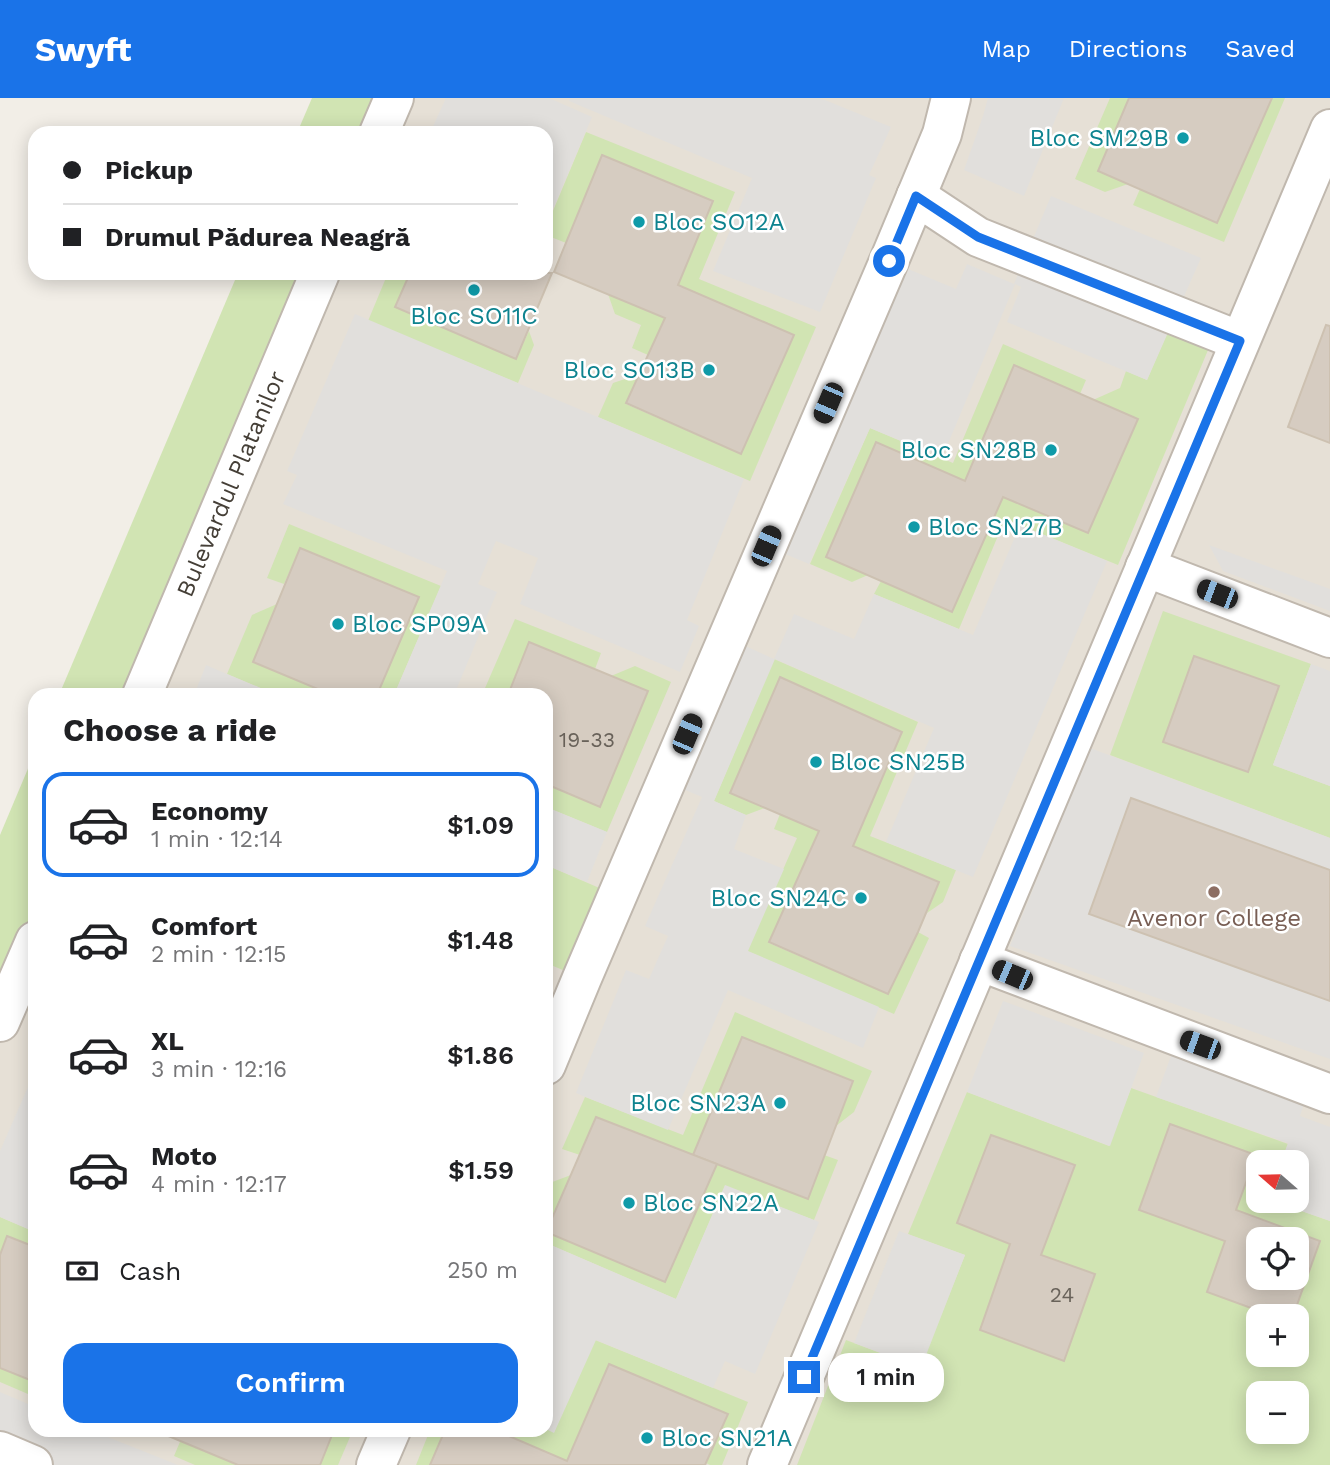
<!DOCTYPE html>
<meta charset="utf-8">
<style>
:root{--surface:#fff;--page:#f6f6f6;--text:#202124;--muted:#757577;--line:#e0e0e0;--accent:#1a73e8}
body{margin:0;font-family:"Work Sans",sans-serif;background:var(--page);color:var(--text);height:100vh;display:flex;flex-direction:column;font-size:26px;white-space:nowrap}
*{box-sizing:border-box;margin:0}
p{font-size:23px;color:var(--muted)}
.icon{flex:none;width:38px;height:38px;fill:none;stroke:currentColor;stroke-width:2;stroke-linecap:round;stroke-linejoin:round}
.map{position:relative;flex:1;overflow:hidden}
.drawer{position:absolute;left:28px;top:590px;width:525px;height:749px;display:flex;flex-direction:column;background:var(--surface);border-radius:21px;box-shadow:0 4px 18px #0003}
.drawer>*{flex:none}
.hud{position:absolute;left:28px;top:28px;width:525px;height:154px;border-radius:21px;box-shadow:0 4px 18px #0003;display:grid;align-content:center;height:154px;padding:0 35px;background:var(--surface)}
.needle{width:46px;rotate:290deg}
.buttons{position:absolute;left:1246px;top:1052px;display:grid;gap:14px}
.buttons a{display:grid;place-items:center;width:63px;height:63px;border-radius:14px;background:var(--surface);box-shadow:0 4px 18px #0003;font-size:35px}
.end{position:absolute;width:32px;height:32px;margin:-16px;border:9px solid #1a73e8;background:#fff;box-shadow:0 0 0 4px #fff}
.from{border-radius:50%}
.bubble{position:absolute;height:49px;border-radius:21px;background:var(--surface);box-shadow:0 4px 18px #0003;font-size:23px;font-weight:600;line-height:49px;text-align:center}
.car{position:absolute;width:21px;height:42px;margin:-21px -10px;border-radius:9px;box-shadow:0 0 5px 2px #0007;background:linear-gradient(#222 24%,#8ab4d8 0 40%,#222 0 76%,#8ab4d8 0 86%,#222 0)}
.hud b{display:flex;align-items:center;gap:24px;height:66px;font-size:26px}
.hud b+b{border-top:2px solid var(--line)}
.hud i{width:18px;height:18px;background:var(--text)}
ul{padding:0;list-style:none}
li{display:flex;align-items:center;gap:21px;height:105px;margin:0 14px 10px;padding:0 21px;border:4px solid transparent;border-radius:21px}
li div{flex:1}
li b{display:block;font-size:26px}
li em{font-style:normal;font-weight:600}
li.current{border-color:var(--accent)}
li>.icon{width:63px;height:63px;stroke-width:1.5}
h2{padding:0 35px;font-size:32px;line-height:84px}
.pay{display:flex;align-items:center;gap:18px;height:77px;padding:0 35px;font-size:26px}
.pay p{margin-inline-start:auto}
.action{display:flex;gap:14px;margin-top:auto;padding:14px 35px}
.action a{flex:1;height:80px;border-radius:21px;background:var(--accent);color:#fff;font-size:28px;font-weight:600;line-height:80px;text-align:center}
header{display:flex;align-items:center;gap:42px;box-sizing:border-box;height:98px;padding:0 35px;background:var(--accent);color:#fff}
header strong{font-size:33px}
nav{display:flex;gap:38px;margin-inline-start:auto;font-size:24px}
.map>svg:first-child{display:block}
</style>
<header>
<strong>Swyft</strong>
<nav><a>Map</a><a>Directions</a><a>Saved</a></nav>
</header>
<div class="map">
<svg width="1330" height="1367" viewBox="0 0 1330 1367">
<rect width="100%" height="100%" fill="#f2eee7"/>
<!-- residential -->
<path fill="#e6e0d6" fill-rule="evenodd" d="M328 0H1330V1367H0V783L35 700V1332H546V597H78L255 175H546V35H314ZM1258 1064H1297V1102H1258ZM1258 1141H1297V1180H1258ZM1258 1218H1297V1256H1258ZM1258 1295H1297V1334H1258Z"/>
<!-- green -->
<g fill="#d1e4b3" fill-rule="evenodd">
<polygon points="312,0 394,0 379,35 297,35"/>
<polygon points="1110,0 1129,0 1098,72 1128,86 1105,94 1075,81"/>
<polygon points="1253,0 1285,0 1224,144 1133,107 1140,91 1217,124 1269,7"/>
<polygon points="586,34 735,94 699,181 816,229 750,383 598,319 613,285 640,276 626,306 741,356 793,237 678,187 713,103 602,57 566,145 546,137 546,119 550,120"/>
<polygon points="238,175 320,175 142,597 59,597"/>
<polygon points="388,175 410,175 396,209 516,261 529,233 534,247 518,285 368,223"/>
<polygon points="608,196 665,220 648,257 632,250 641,227 615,216"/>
<polygon points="1175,217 1216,233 1118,467 1005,421 959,531 874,496 881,483 952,514 1001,398 1088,435 1137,322 1093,302 1120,290 1126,273 1147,282"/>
<polygon points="1003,246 1086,282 1080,296 1014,268 965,383 876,344 826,459 868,477 852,484 810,466 870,330 953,365"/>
<polygon points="289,426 441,488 394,597 377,597 419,499 300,450 284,486 267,480"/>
<polygon points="277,506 332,597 277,597 227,576 252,517"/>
<polygon points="1163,513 1311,566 1273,667 1330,688 1330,740 1110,657"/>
<polygon points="515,521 601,555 595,571 530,544 508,597 482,597"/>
<polygon points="774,561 918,624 870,738 956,772 943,804 927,815 939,784 853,748 902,634 780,579 730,694 765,710 746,717 714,703"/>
<polygon points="635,568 671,584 607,734 546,709 546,686 600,708 648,594 611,578"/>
<polygon points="35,654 35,843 0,924 0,737"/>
<polygon points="780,716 819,733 769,845 888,896 918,834 929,840 894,916 747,853 797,740 774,731"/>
<polygon points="546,767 618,798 582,880 546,865"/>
<polygon points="735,914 872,973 854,1014 836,1028 853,983 742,939 693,1057 597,1019 580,1057 562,1051 585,999 683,1037"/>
<path d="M1131 990 1288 1046 1281 1064H1258V1102L1273 1103 1330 1123V1367H797L846 1242 920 1270 965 1157 908 1136 967 994 1109 1048ZM1258 1141H1297V1180H1258ZM1258 1218H1297V1256H1258ZM1258 1295H1297V1334H1258Z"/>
<polygon points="824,1057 838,1062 814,1122 725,1088 676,1201 546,1145 546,1134 665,1184 717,1066 808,1100"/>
<polygon points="571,1077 546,1133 547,1086"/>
<polygon points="0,1119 35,1134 35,1149 0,1157"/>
<polygon points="595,1242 748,1304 722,1367 710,1367 706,1365 728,1316 609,1266 567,1363 495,1332 546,1331 554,1334"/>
<polygon points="0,1270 35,1284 35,1299 0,1284"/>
<polygon points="185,1332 204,1332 196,1350 238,1367 195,1367 174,1358"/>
<polygon points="334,1332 353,1332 338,1367 320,1367"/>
<polygon points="430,1332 445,1332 430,1367 416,1367"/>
</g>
<!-- parking -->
<g fill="#e1dfdc">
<polygon points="446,0 549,0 592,19 554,109 546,105 546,35 430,35"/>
<polygon points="570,0 820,0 891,29 869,77 876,80 820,214 713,173 752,80 569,3"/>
<polygon points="988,0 1064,0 1024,98 964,72 983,18"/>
<polygon points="1051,98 1201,160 1147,282 1007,224 1021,189 1015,186 942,360 870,330 809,466 766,448 889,163 956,191 967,166 1014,186"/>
<polygon points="355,216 744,381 687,522 699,528 680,574 520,506 538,460 496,443 478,486 497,494 454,597 394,597 447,473 283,406 297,377 287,373"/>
<polygon points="1020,427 1107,463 973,779 886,744 934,630 775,561 714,703 746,717 734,751 784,771 748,853 879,909 863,950 728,892 668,1032 576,995 626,872 649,881 668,838 645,828 702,699 666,684 728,540 774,561 794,516 854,541 874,496 973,537"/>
<polygon points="1209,447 1330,491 1330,513 1223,473"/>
<polygon points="1311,566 1330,573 1330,688 1273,667"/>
<polygon points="206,567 227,576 277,597 194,597"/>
<polygon points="1090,650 1330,740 1330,961 1010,848"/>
<polygon points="546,709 607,734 587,784 546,767"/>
<polygon points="1003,903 1144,955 1110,1048 967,994"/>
<polygon points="1178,939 1310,988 1300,1018 1330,1029 1330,1123 1273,1103 1297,1102 1297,1064 1281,1064 1288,1045 1156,999"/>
<polygon points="35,973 35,1134 0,1119 0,1053"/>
<polygon points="725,1087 819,1124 755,1276 725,1263 713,1290 596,1242 554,1335 546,1331 546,1145 676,1201"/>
<polygon points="899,1133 965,1157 921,1270 854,1245"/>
<polygon points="0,1294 35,1309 35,1332 90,1332 178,1367 0,1367"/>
</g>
<!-- building -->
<g fill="#d6ccc1" stroke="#cdc1b1" stroke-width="2" fill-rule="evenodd">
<polygon points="1129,0 1272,0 1217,125 1098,73"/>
<polygon points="602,57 713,103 678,187 794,237 741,356 626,305 665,220 554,174"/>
<polygon points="410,175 552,175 516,261 395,209"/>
<polygon points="1326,227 1330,228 1330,345 1288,329"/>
<polygon points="1014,267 1138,321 1088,435 1003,399 952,514 826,459 876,344 965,383"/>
<polygon points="300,450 419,499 377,597 332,597 253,564"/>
<polygon points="529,544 648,593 600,709 546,686 546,597 508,597"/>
<polygon points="1194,558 1279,588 1248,674 1163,644"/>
<polygon points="780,579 902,634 853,748 939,784 918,834 888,896 769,844 819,733 730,695"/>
<polygon points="1131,700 1330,772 1330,903 1089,816"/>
<polygon points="742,939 853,983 808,1101 693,1057"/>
<polygon points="596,1019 717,1066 665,1184 546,1134"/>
<path d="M1170 1026 1256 1057 1236 1112 1320 1143 1293 1218H1273L1207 1194 1225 1143 1139 1112ZM1258 1141H1297V1180H1258Z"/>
<polygon points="991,1037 1075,1067 1041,1157 1095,1176 1064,1263 980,1232 1010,1146 957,1125"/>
<polygon points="7,1138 35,1149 35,1284 0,1270 0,1157"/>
<polygon points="609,1266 728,1316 705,1367 430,1367 445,1332 495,1332 567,1363"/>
<polygon points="154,1332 334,1332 320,1367 238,1367"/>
</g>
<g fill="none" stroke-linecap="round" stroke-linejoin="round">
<defs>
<g id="street">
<polyline points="379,35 394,0"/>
<polyline points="916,98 978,139 1240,243"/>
<polyline points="1145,469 1330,540"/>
<polyline points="142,597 320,175"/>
<polyline points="979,863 1330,996"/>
<polyline points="0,924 35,843"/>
<polyline points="546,967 582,880 889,163 942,36 951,0"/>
<polyline points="0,1353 33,1367"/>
<polyline points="376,1367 391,1332"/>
<polyline points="767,1367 1330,31"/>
</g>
</defs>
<!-- street casing -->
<use href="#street" stroke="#c0b8ae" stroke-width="42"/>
<!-- street -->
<use href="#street" stroke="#fff" stroke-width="38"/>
</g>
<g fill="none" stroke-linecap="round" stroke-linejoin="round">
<!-- route -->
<polyline stroke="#1a73e8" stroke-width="9" points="804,1279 1240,243 978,139 916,98 889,163"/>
</g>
<!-- markers -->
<g fill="#0f9aa8" stroke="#fff" stroke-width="2.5">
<circle cx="1183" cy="40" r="7"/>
<circle cx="639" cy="124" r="7"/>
<circle cx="474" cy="192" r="7"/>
<circle cx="709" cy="272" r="7"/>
<circle cx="1051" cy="352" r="7"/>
<circle cx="914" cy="429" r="7"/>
<circle cx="338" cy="526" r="7"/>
<circle cx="816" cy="664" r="7"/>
<circle cx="861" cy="800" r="7"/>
<circle cx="780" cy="1005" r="7"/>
<circle cx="629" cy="1105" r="7"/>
<circle cx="647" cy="1340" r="7"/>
</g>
<circle fill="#8d6e63" stroke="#fff" stroke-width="2.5" cx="1214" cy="794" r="7"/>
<g text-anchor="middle" stroke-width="5" stroke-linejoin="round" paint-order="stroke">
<!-- number labels -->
<g font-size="21" fill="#69625a">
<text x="587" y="649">19-33</text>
<text x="1062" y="1204">24</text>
</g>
<!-- culture labels -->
<g font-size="24" fill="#0d838f" stroke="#fff" text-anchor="start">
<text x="1169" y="48" text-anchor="end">Bloc SM29B</text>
<text x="653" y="132">Bloc SO12A</text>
<text x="474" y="226" text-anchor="middle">Bloc SO11C</text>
<text x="695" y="280" text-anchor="end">Bloc SO13B</text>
<text x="1037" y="360" text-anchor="end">Bloc SN28B</text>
<text x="928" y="437">Bloc SN27B</text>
<text x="352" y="534">Bloc SP09A</text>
<text x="830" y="672">Bloc SN25B</text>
<text x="847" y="808" text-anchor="end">Bloc SN24C</text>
<text x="766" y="1013" text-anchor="end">Bloc SN23A</text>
<text x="643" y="1113">Bloc SN22A</text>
<text x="661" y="1348">Bloc SN21A</text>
</g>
<!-- street labels -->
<g font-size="24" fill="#453f37" stroke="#fff">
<text transform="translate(231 386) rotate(-67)" y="8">Bulevardul Platanilor</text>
</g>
<!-- education labels -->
<g font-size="24" fill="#785e54" stroke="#fff">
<text x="1214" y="828">Avenor College</text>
</g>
</g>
</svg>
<div class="buttons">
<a><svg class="needle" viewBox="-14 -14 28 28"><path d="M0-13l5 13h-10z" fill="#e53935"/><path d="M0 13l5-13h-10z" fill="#757577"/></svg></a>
<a><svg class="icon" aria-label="locate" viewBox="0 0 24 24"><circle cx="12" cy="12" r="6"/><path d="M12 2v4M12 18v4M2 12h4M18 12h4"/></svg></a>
<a>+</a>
<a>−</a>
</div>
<i class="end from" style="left:889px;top:163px"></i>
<i class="end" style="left:804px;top:1279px"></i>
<div class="bubble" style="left:828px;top:1255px;width:116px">1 min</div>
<i class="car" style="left:828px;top:305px;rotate:203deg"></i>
<i class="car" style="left:766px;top:448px;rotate:23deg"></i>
<i class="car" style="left:1217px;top:496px;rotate:291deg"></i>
<i class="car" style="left:687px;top:636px;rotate:23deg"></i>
<i class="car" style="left:1012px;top:877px;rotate:293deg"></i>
<i class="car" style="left:1200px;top:947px;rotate:290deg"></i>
<div class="hud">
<b><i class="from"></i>Pickup</b>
<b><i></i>Drumul Pădurea Neagră</b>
</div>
<section class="drawer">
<h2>Choose a ride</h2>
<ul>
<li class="current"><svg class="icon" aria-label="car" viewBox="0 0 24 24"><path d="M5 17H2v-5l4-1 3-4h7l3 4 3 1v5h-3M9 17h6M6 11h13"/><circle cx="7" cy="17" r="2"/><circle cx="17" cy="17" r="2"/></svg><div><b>Economy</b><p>1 min · 12:14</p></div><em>$1.09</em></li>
<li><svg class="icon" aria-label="car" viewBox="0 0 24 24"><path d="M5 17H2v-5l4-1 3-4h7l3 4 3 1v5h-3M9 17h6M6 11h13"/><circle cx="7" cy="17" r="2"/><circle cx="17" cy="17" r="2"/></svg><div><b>Comfort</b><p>2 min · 12:15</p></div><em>$1.48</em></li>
<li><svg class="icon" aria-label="car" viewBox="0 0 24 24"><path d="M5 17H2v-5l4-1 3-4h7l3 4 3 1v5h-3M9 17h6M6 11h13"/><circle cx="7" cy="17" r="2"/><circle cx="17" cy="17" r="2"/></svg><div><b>XL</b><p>3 min · 12:16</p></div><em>$1.86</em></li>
<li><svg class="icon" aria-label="car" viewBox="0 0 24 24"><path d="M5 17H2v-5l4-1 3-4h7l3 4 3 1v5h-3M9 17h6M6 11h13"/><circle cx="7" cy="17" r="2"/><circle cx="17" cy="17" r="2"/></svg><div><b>Moto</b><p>4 min · 12:17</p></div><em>$1.59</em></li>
</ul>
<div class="pay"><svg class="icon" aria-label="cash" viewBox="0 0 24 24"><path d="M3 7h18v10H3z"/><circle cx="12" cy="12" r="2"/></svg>Cash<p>250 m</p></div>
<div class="action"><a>Confirm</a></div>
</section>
</div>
